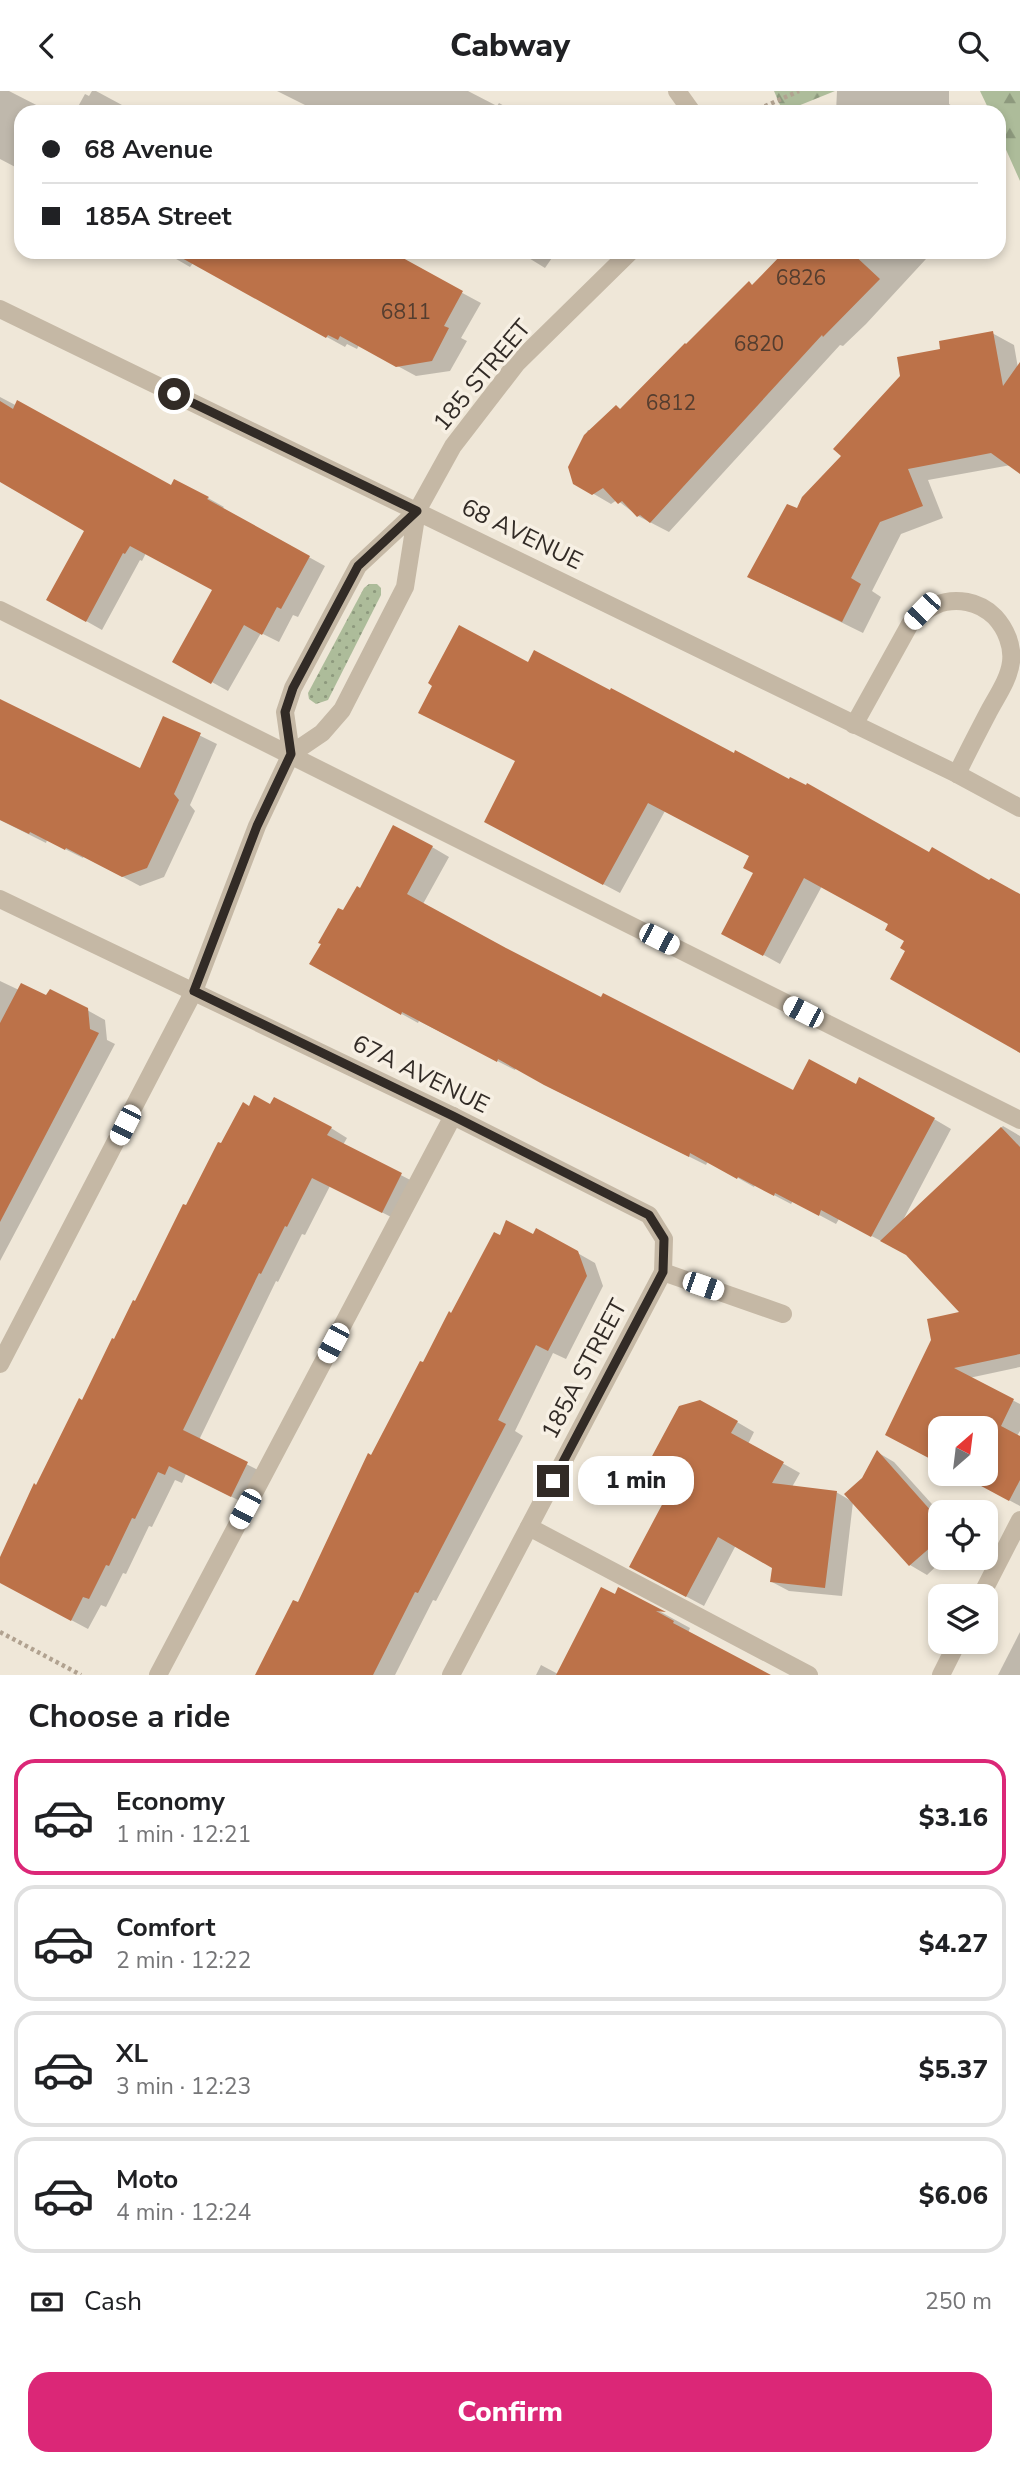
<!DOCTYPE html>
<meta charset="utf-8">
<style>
:root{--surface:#fff;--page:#f2f2f2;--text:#202124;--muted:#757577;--line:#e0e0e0;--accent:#db2777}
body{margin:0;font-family:"Nunito Sans",sans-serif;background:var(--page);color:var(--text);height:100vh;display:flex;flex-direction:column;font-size:26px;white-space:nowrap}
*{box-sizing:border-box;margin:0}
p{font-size:23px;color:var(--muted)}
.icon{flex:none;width:38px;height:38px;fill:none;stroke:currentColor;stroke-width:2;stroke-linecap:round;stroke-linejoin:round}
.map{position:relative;height:1584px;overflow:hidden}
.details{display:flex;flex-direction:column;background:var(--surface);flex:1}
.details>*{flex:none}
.hud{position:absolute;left:14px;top:14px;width:992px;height:154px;border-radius:21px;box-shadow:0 4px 10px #0003;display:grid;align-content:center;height:154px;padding:0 28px;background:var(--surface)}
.needle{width:46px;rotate:28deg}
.controls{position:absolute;left:928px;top:1325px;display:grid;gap:14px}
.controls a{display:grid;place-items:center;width:70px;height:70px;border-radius:14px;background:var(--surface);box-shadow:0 4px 10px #0003;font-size:35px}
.end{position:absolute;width:32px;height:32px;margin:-16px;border:9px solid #322b26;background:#fff;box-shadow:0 0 0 4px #fff}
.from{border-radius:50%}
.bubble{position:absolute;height:49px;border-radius:21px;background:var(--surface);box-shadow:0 4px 10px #0003;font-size:23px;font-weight:800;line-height:49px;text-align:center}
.car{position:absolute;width:21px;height:42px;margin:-21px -10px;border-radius:9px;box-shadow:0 0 5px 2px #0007;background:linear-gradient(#fff 24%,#345 0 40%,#fff 0 76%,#345 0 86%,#fff 0)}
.hud b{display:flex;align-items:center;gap:24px;height:66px;font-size:26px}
.hud b+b{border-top:2px solid var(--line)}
.hud i{width:18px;height:18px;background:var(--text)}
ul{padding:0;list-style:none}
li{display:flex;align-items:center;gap:21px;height:116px;margin:0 14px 10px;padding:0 14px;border:4px solid var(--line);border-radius:21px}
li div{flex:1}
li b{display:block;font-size:26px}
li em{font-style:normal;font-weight:800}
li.active{border-color:var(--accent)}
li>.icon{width:63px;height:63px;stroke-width:1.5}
h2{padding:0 28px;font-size:32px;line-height:84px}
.pay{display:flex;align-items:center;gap:18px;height:77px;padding:0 28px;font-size:26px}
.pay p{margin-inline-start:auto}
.cta{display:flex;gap:14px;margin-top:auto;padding:14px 28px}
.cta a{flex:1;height:80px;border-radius:21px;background:var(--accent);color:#fff;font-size:28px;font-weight:800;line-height:80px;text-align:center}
header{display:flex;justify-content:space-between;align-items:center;height:91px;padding:0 28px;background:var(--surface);font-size:32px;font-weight:800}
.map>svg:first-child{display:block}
</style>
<header><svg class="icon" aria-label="back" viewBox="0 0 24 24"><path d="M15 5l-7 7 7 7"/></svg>Cabway<svg class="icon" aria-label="search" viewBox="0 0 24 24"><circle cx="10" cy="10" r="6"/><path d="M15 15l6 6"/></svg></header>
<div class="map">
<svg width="1020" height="1584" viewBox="0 0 1020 1584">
<defs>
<pattern id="grass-dots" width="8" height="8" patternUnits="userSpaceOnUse" patternTransform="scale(1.75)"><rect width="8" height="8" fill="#adbc9a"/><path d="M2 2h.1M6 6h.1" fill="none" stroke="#8d997d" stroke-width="1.8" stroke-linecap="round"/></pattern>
<pattern id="forest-firs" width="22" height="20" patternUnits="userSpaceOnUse" patternTransform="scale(1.75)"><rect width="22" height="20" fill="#adbc9a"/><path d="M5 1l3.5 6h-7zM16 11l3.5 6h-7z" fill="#8d997d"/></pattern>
</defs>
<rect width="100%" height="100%" fill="#efe7d8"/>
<!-- grass -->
<polygon fill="url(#grass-dots)" points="369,493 377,493 381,497 381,504 328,609 316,613 309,608 308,602 364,497"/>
<!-- forest -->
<g fill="url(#forest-firs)">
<polygon points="774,0 835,0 783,21"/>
<polygon points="980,0 1020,0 1020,90 999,43 999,21 990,21"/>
</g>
<!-- shadow -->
<g fill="#0003">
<polygon points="0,0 9,0 50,21 21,21 21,79 0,68"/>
<polygon points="92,0 96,0 135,21 75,21 85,3 89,5"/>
<polygon points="277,0 468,0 497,15 499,12 515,21 319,21"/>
<polygon points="837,0 949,0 949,13 961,21 836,21"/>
<polygon points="164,161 386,161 481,212 461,247 467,250 450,280 416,285 359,254 357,258 347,253 345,256 193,172 190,176"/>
<polygon points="519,161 556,161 545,177"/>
<polygon points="786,161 949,161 949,167 926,168 866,233 843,255 840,254 669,441 638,425 617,409 611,413 575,392 570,376 588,339 591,339 616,316 622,319 753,195"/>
<polygon points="992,242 1014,254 1018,277 1020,274 1020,381 1011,374 928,389 943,427 901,443 872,500 881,506 863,542 749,486 798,420 942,260"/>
<polygon points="0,306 172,396 175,390 208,407 224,416 222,418 325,475 298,526 293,524 279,551 261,542 228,600 174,570 214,499 146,462 142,470 140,469 102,539 49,509 87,440 0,390"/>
<polygon points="529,573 1020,805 1020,960 907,860 906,850 891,833 822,795 780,873 740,851 755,782 751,765 665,720 620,802 503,740 517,671"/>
<polygon points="0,610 141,680 164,627 217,653 190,714 195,720 164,786 140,795 84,765 83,767 47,749 46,752 0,729"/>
<polygon points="432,756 449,766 423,813 505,859 793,1002 857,995 934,1028 951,1038 901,1133 1003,1035 1020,1045 1020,1276 969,1287 1020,1313 1020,1340 1017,1345 1020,1347 1020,1415 959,1382 985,1382 985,1337 940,1337 904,1353 962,1222 908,1164 839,1128 836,1133 793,1110 791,1113 755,1094 754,1096 708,1070 706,1074 563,1003 516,977 515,979 419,930 418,932 312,873 360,799"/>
<polygon points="0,890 19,899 87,919 105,929 107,949 115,953 0,1170"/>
<polygon points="271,1015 331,1037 347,1047 343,1054 418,1093 399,1130 330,1095 305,1144 302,1143 278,1191 276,1190 199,1349 264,1382 248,1414 186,1383 182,1392 175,1389 152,1436 149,1435 126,1483 123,1482 106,1516 101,1514 88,1538 0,1491 0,1470 37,1396 222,1054 250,1017"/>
<polygon points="537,1139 595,1172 603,1195 566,1268 553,1262 515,1340 523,1345 436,1510 433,1509 395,1584 257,1584 298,1514 371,1366 452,1224 500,1146 534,1146"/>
<polygon points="737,1331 754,1341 748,1353 800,1382 792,1396 836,1401 853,1411 877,1361 894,1371 940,1422 940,1466 946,1466 927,1484 910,1474 853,1411 842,1505 789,1500 772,1491 774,1476 736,1454 704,1515 648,1485"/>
<polygon points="619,1498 690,1537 688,1542 767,1584 536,1584 541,1574 558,1583"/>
<polygon points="1020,1541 1020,1584 998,1584"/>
</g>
<!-- building -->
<g fill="#bc7249">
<polygon points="171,161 392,161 463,200 444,235 449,237 432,270 396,276 340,245 338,249 328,244 326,247"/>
<polygon points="784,161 851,161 880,188 823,246 822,244 650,432 640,424 637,426 622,410 618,413 603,397 592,404 573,393 568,376 584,344 616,314 620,318 685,252 686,253 749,190 752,194"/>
<polygon points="993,240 1003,295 1020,271 1020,383 991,362 908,378 923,415 880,431 851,487 861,493 842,531 747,486 787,413 797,417 802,406 841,365 833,358 900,285 897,266 940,258 939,250"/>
<polygon points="17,309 171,394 174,388 209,406 207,408 310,465 281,518 277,516 262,544 244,534 211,593 172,571 212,499 130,455 125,463 123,462 86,531 46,509 84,440 0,391 0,310 13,318"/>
<polygon points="459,534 528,571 534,559 610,599 611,597 734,662 735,659 789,688 790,686 806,694 807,692 929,761 932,756 989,789 991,787 1020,803 1020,962 890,888 905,860 900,857 904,850 885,839 888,833 804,787 763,865 721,843 753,782 743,777 749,765 648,712 603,794 484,731 515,670 418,622 432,595 428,592"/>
<polygon points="0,608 140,677 163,625 201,642 174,703 179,709 147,777 122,786 66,757 65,759 30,741 29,743 0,729"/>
<polygon points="393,734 433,755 407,803 506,857 601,906 603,902 793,999 809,968 856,993 859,986 935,1027 871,1146 821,1119 819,1125 775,1102 774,1105 738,1086 737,1088 690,1062 689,1066 544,994 498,968 497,971 402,921 401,924 309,873 321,853 318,852 338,817 343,819 357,795 360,797"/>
<polygon points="21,892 46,904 50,898 88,917 90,938 99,942 0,1131 0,932"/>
<polygon points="254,1004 270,1013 274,1006 332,1036 327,1044 402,1082 382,1122 312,1087 287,1136 285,1135 261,1183 259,1182 183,1339 248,1371 231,1406 169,1375 165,1384 158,1381 135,1428 132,1427 109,1475 106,1474 89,1508 83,1506 71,1530 0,1492 0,1466 34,1392 36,1394 79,1307 82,1309 112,1247 114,1248 133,1209 135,1210 183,1113 186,1114 218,1051 221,1052 243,1011 249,1015"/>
<polygon points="1001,1036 1020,1056 1020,1263 954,1277 1014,1308 1001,1335 1020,1345 1020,1389 1009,1410 957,1382 985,1382 985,1337 940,1337 940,1373 885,1344 931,1249 927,1228 959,1221 906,1164 880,1150"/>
<polygon points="506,1129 533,1143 536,1137 578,1160 587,1185 548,1260 536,1254 498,1329 506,1333 418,1502 415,1501 373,1584 255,1584 293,1509 298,1511 368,1362 371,1364 420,1270 423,1271 449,1220 451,1222 494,1141 500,1144"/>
<polygon points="700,1309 738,1330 731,1342 784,1371 772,1392 837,1400 825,1497 770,1491 772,1477 718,1446 686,1506 629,1476 664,1410 650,1403 658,1388 644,1380 679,1315"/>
<polygon points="877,1359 940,1430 940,1448 909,1475 844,1403 862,1387"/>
<polygon points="601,1496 615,1503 618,1496 666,1521 656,1520 674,1530 673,1532 771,1584 556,1584"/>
</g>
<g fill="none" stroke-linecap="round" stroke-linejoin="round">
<!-- path -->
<g stroke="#b1a290" stroke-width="4.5" stroke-dasharray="3.5 3.5" stroke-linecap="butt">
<polyline points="752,21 799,0"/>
<polyline points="0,1541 81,1584"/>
</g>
<!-- service -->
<g stroke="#c5b8a5" stroke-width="18">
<polyline points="0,519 1020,1029"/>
<polyline points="529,1436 809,1584"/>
<polyline points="981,1505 1020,1429"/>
<polyline points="158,1584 453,1025"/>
<polyline points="941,1584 958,1550"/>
</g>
<!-- minor -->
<g stroke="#c5b8a5" stroke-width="18">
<polyline points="677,0 692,21"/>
<path d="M854 634 910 533C927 516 943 507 967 511 978 513 988 519 995 526 1006 538 1013 555 1011 571 1009 588 997 605 989 620 978 641 967 662 957 683"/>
<polyline points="291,663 285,621 293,597 358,475 417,420 453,355 517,272 630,161"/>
<polyline points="291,663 322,642 342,619 405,496 417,420"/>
<polyline points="0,808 453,1025 649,1124 664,1148 663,1181 451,1584"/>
<polyline points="663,1181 783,1223"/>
<polyline points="0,1273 194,900 257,735 291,663"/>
</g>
<!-- tertiary -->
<polyline stroke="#c5b8a5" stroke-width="18" points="0,218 957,683 1020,717"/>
</g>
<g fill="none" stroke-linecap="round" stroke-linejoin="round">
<!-- route -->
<polyline stroke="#322b26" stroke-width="9" points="174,303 417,420 358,475 293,597 285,621 291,663 257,735 194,900 453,1025 649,1124 664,1148 663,1181 553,1390"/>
</g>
<g text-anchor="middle" stroke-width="7" stroke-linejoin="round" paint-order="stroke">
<!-- number labels -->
<g font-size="21" fill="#543d2f">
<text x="801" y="194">6826</text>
<text x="406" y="228">6811</text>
<text x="759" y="260">6820</text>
<text x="671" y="319">6812</text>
</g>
<!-- street labels -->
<g font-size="24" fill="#322b26" stroke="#f7f0e4">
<text transform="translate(482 284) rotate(-50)" y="8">185 STREET</text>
<text transform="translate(522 443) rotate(26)" y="8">68 AVENUE</text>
<text transform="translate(421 983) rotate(26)" y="8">67A AVENUE</text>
<text transform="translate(584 1278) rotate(-62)" y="8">185A STREET</text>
</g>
</g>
</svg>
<div class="controls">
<a><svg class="needle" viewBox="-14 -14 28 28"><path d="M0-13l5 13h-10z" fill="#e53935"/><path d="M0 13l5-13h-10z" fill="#757577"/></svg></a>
<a><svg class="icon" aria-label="locate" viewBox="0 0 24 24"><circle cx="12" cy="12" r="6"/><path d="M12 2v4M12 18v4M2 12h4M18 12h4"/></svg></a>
<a><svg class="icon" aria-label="layers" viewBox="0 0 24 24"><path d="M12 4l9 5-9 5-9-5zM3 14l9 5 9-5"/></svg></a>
</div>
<i class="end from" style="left:174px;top:303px"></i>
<i class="end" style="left:553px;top:1390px"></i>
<div class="bubble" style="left:578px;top:1365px;width:116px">1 min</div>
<i class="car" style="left:922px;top:520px;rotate:224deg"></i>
<i class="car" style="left:659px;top:848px;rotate:117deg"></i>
<i class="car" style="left:803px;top:921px;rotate:297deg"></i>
<i class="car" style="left:125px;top:1034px;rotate:207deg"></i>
<i class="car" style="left:703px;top:1195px;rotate:109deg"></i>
<i class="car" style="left:333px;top:1252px;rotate:208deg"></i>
<i class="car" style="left:245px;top:1418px;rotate:208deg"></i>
<div class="hud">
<b><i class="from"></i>68 Avenue</b>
<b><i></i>185A Street</b>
</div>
</div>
<section class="details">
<h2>Choose a ride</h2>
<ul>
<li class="active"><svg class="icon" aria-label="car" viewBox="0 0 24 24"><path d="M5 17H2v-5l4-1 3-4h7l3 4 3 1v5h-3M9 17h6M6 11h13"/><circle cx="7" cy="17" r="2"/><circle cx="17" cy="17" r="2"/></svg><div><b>Economy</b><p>1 min · 12:21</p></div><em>$3.16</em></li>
<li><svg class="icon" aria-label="car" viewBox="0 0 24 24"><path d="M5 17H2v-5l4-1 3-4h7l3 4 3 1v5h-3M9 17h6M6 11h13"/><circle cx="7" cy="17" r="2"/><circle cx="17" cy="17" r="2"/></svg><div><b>Comfort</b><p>2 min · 12:22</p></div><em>$4.27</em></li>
<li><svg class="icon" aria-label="car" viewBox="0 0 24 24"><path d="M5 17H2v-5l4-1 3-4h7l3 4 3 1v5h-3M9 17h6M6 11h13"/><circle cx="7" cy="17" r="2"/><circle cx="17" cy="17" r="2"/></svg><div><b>XL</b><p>3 min · 12:23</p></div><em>$5.37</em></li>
<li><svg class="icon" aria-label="car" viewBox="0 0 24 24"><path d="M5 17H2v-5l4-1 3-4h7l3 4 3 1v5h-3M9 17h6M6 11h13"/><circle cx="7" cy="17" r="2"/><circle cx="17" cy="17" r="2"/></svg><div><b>Moto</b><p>4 min · 12:24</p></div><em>$6.06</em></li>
</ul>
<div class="pay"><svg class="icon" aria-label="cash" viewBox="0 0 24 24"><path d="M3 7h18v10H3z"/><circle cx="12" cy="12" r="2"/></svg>Cash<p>250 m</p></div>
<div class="cta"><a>Confirm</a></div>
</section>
